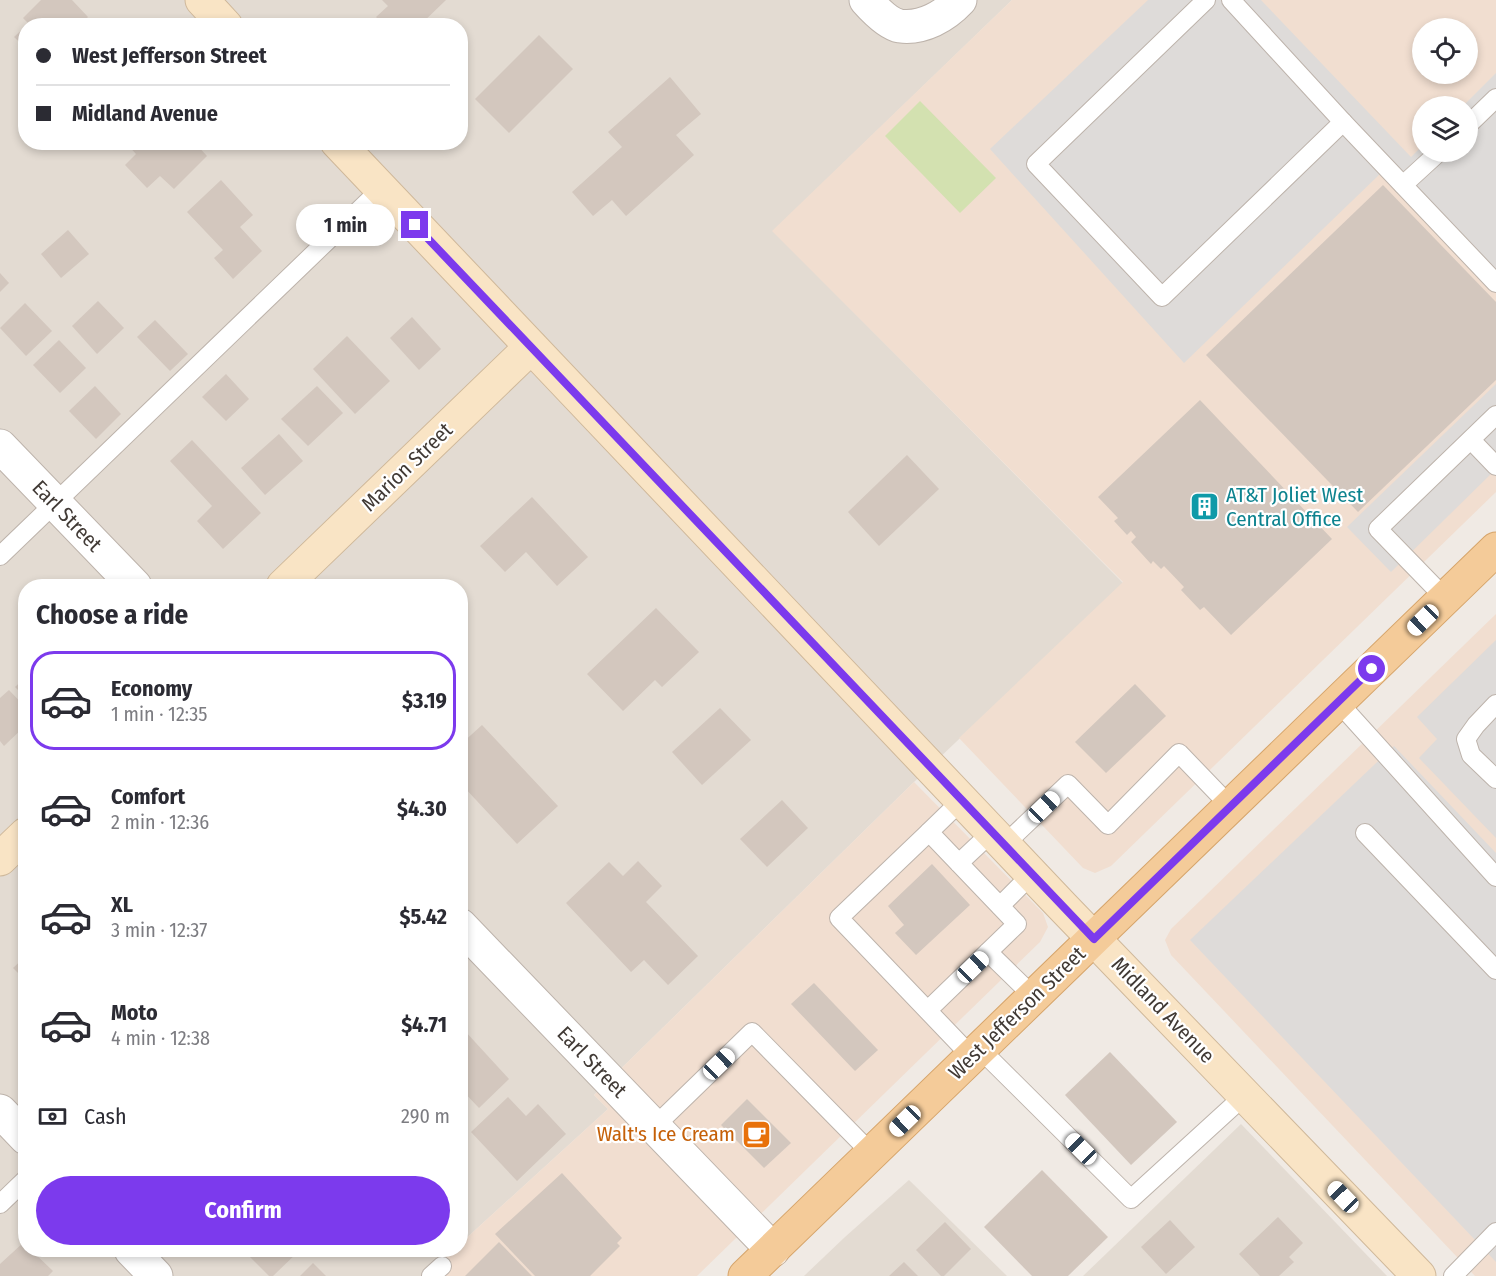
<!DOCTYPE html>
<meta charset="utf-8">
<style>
:root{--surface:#fff;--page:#f7f7f7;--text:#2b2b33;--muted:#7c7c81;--line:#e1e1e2;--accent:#7c3aed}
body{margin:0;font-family:"Fira Sans Condensed",sans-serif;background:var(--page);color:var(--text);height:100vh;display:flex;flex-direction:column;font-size:22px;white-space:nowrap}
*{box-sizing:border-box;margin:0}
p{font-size:20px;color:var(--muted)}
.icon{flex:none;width:33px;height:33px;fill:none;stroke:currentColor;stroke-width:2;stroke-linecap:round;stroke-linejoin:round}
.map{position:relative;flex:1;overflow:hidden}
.side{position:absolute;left:18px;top:579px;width:450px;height:678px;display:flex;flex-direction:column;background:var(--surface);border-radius:24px;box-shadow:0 3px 9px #0003}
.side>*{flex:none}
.top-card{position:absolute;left:18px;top:18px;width:450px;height:132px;border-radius:24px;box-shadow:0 3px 9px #0003;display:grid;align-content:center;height:132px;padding:0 18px;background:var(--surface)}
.buttons{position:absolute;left:1412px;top:18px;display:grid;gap:12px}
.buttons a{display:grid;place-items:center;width:66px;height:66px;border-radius:50%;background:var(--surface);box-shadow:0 3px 9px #0003;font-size:30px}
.end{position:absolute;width:27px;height:27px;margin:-14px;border:8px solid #7c3aed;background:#fff;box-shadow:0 0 0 3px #fff}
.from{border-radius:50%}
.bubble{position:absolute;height:42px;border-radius:21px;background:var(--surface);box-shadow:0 3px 9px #0003;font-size:20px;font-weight:700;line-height:42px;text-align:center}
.car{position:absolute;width:18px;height:36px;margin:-18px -9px;border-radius:8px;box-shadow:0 0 4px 2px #0007;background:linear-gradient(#fff 24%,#345 0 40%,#fff 0 76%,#345 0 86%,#fff 0)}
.top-card b{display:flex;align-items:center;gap:21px;height:57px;font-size:22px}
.top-card b+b{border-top:2px solid var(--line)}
.top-card i{width:15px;height:15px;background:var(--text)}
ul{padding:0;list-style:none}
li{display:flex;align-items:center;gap:18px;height:99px;margin:0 12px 9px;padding:0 6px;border:3px solid transparent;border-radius:24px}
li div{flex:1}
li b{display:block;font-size:22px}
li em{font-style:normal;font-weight:700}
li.active{border-color:var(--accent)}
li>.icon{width:54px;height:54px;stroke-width:1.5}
h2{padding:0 18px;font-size:27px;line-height:72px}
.pay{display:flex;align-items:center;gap:15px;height:66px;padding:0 18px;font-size:22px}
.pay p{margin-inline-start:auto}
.cta{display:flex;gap:12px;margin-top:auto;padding:12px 18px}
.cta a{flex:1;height:69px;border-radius:36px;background:var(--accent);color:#fff;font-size:24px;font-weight:700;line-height:69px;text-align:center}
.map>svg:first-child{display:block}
</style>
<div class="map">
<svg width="1496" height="1276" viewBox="0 0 1496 1276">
<rect width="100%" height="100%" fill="#f0eae4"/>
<!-- residential -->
<g fill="#e3dbd2" fill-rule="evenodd">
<path d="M0 0H1012L773 231 1123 583 914 782 594 1095 608 1109 461 1243 460 586H26V1250H453L424 1276H0ZM26 26H460V142H26Z"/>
<polygon points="1241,1124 1387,1276 1083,1276"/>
<polygon points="909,1180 1007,1276 804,1276 845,1237"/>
</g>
<!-- commercial -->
<g fill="#f1ded0" fill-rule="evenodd">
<path d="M1012 0H1496V492L1111 866 1095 873 1083 868 959 738 1123 582 772 231ZM1422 28H1467V74H1422ZM1422 106H1467V152H1422Z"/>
<polygon points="1496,614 1496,1276 1475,1276 1171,955 1165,940 1171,929"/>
<polygon points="914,782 1043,913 1048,927 1040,942 697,1276 424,1276 453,1250 460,1250 461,1243 608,1109 594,1095"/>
</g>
<!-- green -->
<polygon fill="#d3e1b0" points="920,101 996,178 960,213 885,136"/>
<!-- parking -->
<g fill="#dedbd9">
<polygon points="1148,0 1261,0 1411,157 1422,146 1422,152 1467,152 1467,106 1463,106 1496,73 1496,293 1381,173 1184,363 990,149"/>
<polygon points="1496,384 1496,469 1391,572 1347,527"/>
<polygon points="1496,640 1496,838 1419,758 1437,739 1417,717"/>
<polygon points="1394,746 1496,853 1496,1262 1190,940"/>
</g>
<!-- building -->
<g fill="#d3c7be">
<polygon points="41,0 72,0 88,17 79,26 26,26 28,23 23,18"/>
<polygon points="382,0 446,0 419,26 385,26 376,17 388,6"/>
<polygon points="26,26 26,48 14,37"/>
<polygon points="539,35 573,69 509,133 475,99"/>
<polygon points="670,77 701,114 676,135 694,155 626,216 612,200 593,216 572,192 622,147 608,132"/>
<polygon points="125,142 194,142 207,156 174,189 160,176 147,188 125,165 136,154"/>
<polygon points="221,180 253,215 240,227 262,251 233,279 214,258 223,250 187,212"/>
<polygon points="1383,185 1496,302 1496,380 1358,512 1206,355"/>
<polygon points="68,230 89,254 61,278 41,254"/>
<polygon points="0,273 9,283 0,292"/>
<polygon points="98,301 124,328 97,354 72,326"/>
<polygon points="25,303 52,331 26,356 0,328"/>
<polygon points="412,317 441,349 419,370 390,338"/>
<polygon points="155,320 188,354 170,371 137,337"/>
<polygon points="347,336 390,381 355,414 313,369"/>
<polygon points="59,340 86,368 60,393 33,365"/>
<polygon points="226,374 249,399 226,421 202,397"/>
<polygon points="95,386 121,414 96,439 69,411"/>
<polygon points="317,386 343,413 308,446 281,419"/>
<polygon points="1200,400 1332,539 1231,635 1204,607 1200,610 1181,590 1184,587 1164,566 1161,569 1153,561 1151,564 1131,542 1136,537 1131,531 1127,535 1114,521 1118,518 1098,497"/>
<polygon points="279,434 303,461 265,495 241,468"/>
<polygon points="192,440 261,513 223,549 197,521 212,506 170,461"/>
<polygon points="907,455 939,489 879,546 848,512"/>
<polygon points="532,497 588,557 557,586 526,552 505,572 480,546"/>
<polygon points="656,608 699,652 662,687 655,680 623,711 587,674"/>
<polygon points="26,677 26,698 15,687"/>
<polygon points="1135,684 1166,716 1106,773 1075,742"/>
<polygon points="9,690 26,708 26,725 4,746 0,741 0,698"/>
<polygon points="720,708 751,740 702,785 672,752"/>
<polygon points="482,725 558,806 517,844 463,786 460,789 460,745"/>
<polygon points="782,800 808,828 767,867 740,839"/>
<polygon points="638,861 662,886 646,902 698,956 668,985 644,960 631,972 566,903 609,862 623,876"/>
<polygon points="932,864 970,905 916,955 895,933 904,925 888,906"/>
<polygon points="26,956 26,981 13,968"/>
<polygon points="814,983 878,1050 855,1071 791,1004"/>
<polygon points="464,1030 509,1079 479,1108 460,1088 460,1034"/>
<polygon points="1110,1052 1177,1122 1131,1165 1065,1095"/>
<polygon points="508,1097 526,1116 538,1104 566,1134 517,1181 471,1132"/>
<polygon points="747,1099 791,1143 764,1168 721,1125"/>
<polygon points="1042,1170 1108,1237 1068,1276 1032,1276 984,1227"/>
<polygon points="562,1173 622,1238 617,1243 620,1246 590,1276 535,1276 495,1234"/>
<polygon points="1278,1217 1303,1243 1289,1257 1294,1262 1279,1276 1260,1276 1239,1254"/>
<polygon points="1170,1220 1195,1247 1166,1274 1141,1247"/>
<polygon points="945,1222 971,1249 944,1276 941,1276 916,1250"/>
<polygon points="24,1242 26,1243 26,1250 31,1250 53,1271 48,1276 0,1276 0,1264"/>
<polygon points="499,1242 532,1276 465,1276"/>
<polygon points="243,1250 300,1250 273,1276 269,1276"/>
<polygon points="904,1262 918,1276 889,1276"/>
<polygon points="313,1263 326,1276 300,1276"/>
</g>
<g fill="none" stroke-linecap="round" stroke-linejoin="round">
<defs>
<g id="lane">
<polyline points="1206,0 1036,164 1162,297 1343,122"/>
<polyline points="1231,0 1343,122 1496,283"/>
<polyline points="1467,126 1496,98"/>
<polyline points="1403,185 1439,152"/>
<polyline points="1471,440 1496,466"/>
<polyline points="0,556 381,189"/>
<polyline points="1445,598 1378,529 1496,415"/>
<polyline points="1338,702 1496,877"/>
<polyline points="1496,704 1476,725 1466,739 1471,755 1496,779"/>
<polyline points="929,832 962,800"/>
<polyline points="1365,833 1496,970"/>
<polyline points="1005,844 1068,784 1108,825 1179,753 1231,807"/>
<polyline points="959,863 992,832"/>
<polyline points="1000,906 1032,874"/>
<polyline points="988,952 1034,997"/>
<polyline points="928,1010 1017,924 929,832 839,918 972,1057"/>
<polyline points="980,1049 1131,1199 1245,1095"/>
<polyline points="654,1127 752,1032 872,1154"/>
<polyline points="0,1204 26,1179"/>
<polyline points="431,1276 442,1266"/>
<polyline points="1453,1276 1496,1232"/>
</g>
<g id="street">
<path d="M866 0C874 9 888 24 900 26 923 29 945 16 960 0"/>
<polyline points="0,446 135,586"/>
<polyline points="460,925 773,1250"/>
<polyline points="0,1111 26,1138"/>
<polyline points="131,1250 156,1276"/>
</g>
<g id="secondary">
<polyline points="202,0 226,26"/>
<polyline points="337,142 1063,907 1419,1276"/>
<polyline points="283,586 531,347"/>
<polyline points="0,859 26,834"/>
</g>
<polyline id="primary" points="745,1276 1496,549"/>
</defs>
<!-- lane casing -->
<use href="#lane" stroke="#bdb3ab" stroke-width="20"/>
<!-- street casing -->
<use href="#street" stroke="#bdb3ab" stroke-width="35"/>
<!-- secondary casing -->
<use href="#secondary" stroke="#cfb89a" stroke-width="35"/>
<!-- primary casing -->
<use href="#primary" stroke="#d6a56b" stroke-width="35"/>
<!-- lane -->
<use href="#lane" stroke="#fff" stroke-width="18"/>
<!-- street -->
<use href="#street" stroke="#fff" stroke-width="33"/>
<!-- secondary -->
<use href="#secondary" stroke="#f9e4c5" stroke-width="33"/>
<!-- primary -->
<use href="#primary" stroke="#f4cb99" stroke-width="33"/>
</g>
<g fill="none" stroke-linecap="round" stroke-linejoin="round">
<!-- route -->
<polyline stroke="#7c3aed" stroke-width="8" points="415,225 1094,939 1372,669"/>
</g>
<!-- icons -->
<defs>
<symbol id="building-square" viewBox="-11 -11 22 22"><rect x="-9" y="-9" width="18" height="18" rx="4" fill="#0f9aa8" stroke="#fff"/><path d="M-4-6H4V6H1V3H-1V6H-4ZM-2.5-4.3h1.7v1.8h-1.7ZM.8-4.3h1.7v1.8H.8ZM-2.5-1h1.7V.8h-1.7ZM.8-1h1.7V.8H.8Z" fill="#fff"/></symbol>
<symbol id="cafe-square" viewBox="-11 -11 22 22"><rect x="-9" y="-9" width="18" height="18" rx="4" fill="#e8710a" stroke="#fff"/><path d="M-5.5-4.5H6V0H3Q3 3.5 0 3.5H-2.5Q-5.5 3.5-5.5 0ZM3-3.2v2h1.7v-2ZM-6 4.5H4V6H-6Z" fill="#fff"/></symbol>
</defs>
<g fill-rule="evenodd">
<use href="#building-square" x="1188" y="490" width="33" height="33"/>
<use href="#cafe-square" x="740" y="1118" width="33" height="33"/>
</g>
<g text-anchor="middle" stroke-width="4.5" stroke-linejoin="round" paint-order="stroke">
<!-- street labels -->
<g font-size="21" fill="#413a35" stroke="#fff">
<text transform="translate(407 467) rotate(-44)" y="7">Marion Street</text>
<text transform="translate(67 516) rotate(46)" y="7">Earl Street</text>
<text transform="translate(1163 1010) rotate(46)" y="7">Midland Avenue</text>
<text transform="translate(1017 1013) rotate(-44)" y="7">West Jefferson Street</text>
<text transform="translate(592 1062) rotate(46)" y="7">Earl Street</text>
</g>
<!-- culture labels -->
<g font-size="21" fill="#0d838f" stroke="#fff" text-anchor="start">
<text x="1226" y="502">AT&amp;T Joliet West<tspan x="1226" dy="24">Central Office</tspan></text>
</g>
<!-- food labels -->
<g font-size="21" fill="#c56008" stroke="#fff" text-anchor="end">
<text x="735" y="1141">Walt's Ice Cream</text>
</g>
</g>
</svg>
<div class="buttons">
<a><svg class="icon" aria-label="locate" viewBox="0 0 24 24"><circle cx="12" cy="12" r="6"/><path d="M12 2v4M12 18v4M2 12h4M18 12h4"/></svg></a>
<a><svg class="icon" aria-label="layers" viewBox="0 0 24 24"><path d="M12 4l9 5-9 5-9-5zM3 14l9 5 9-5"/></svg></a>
</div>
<i class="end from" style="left:1372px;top:669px"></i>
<i class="end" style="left:415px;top:225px"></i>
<div class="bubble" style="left:296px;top:204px;width:99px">1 min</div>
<i class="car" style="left:1423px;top:620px;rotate:226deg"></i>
<i class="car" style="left:1044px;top:807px;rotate:46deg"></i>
<i class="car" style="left:973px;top:967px;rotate:46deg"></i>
<i class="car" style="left:719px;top:1064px;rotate:46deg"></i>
<i class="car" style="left:905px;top:1121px;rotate:226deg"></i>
<i class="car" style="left:1081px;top:1149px;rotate:315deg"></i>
<i class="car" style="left:1343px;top:1197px;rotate:316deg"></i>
<div class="top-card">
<b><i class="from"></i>West Jefferson Street</b>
<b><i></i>Midland Avenue</b>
</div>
<section class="side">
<h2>Choose a ride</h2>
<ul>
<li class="active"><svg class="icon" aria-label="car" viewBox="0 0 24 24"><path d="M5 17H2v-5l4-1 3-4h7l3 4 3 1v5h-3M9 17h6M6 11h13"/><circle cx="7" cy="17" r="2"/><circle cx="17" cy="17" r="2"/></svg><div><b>Economy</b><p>1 min · 12:35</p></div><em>$3.19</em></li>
<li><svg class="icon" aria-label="car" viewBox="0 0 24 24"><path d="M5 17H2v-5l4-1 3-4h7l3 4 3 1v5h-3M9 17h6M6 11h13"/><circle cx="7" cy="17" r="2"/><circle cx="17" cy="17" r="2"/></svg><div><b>Comfort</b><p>2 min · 12:36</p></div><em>$4.30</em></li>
<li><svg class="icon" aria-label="car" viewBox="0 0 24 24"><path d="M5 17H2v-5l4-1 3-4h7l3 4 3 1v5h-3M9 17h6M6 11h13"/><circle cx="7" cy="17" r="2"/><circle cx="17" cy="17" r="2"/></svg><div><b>XL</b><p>3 min · 12:37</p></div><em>$5.42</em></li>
<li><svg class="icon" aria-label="car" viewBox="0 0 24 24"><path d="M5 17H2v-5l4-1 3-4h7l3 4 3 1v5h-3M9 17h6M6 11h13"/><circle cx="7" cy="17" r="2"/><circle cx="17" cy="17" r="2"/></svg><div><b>Moto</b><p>4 min · 12:38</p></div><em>$4.71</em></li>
</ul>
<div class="pay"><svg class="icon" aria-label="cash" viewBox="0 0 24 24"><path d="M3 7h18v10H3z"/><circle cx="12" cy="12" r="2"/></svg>Cash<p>290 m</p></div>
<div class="cta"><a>Confirm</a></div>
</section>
</div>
